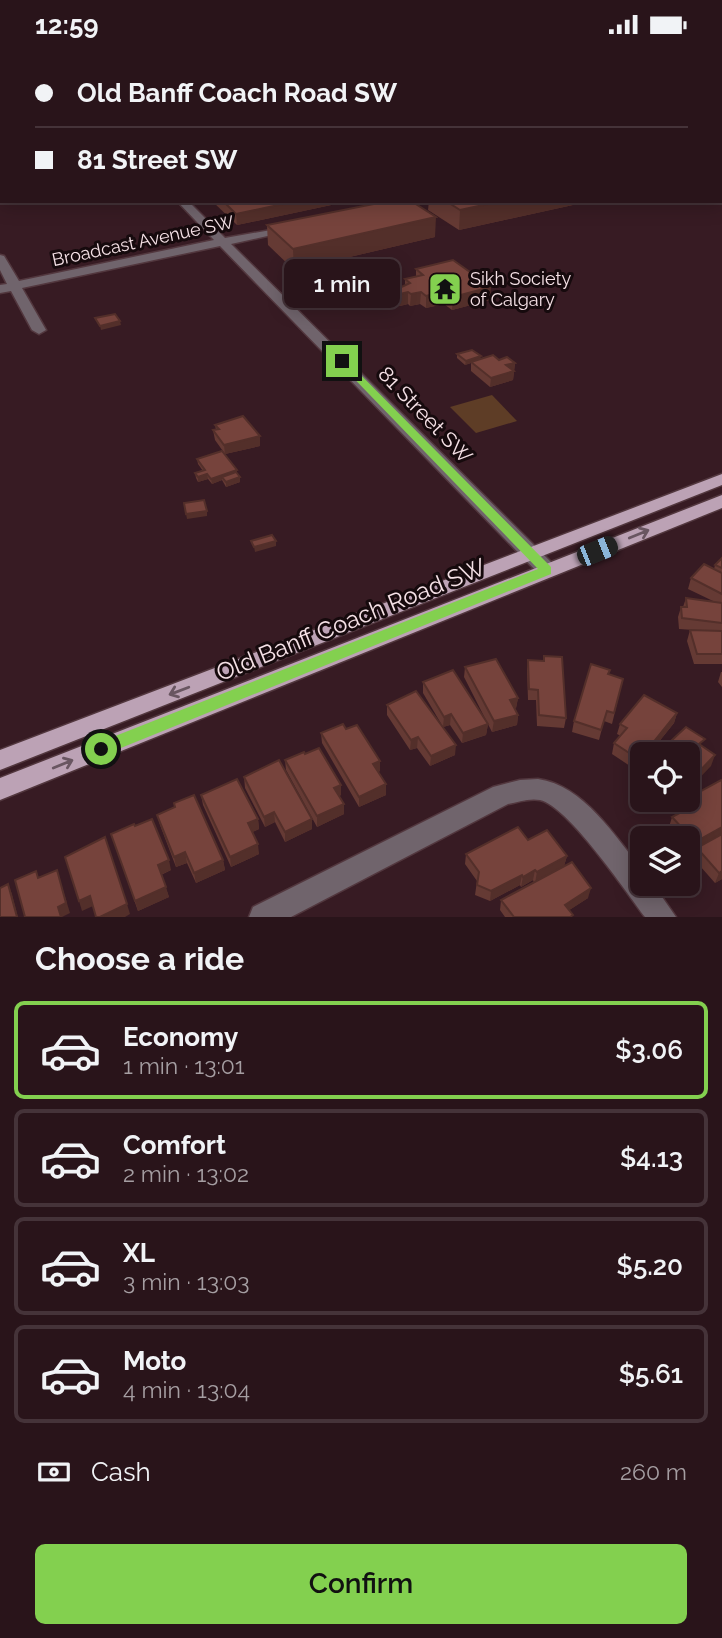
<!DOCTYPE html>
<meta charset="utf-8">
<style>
:root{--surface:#29141a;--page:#311d23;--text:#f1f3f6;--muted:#a59ea2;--line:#453339;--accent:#83d04f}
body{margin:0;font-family:Raleway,sans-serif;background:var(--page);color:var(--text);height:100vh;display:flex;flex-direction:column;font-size:26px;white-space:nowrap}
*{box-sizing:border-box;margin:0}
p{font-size:23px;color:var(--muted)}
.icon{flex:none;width:38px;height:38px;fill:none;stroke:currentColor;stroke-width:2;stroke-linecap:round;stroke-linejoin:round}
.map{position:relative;height:868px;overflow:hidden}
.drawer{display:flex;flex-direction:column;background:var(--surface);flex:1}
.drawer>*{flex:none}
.hud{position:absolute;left:0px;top:0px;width:723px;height:154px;box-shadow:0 4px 18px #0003,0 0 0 2px var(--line);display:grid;align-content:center;height:154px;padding:0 35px;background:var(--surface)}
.fabs{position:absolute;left:630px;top:693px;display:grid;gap:14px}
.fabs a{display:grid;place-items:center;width:70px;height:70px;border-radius:10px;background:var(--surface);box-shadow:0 4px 18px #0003,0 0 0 2px var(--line);font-size:35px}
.end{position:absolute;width:32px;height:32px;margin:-16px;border:9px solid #83d04f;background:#111;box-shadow:0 0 0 4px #111}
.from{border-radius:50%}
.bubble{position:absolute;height:49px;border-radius:10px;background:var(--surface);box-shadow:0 4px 18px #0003,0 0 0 2px var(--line);font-size:23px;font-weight:600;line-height:49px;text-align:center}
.car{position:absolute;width:21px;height:42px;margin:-21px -10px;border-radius:9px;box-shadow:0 0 5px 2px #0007;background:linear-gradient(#222 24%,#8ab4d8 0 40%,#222 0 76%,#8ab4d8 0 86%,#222 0)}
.hud b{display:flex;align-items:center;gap:24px;height:66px;font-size:26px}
.hud b+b{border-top:2px solid var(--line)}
.hud i{width:18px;height:18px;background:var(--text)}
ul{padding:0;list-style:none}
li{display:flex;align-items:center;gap:21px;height:98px;margin:0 14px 10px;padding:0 21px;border:4px solid var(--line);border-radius:10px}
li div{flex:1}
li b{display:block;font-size:26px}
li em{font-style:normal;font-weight:600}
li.current{border-color:var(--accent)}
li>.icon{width:63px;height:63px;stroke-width:1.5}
h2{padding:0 35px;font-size:32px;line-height:84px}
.pay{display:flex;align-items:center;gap:18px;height:77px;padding:0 35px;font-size:26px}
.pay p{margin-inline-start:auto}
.cta{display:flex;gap:14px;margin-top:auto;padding:14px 35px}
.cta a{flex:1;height:80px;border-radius:10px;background:var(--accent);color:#111;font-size:28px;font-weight:600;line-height:80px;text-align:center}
.status{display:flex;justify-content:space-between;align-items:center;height:49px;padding:0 35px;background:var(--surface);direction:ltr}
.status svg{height:19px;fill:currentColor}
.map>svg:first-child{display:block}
</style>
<div class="status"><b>12:59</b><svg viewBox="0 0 49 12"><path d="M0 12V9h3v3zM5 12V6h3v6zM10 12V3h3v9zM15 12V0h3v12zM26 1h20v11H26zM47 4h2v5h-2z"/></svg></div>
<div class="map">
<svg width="722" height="868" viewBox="0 0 722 868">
<rect width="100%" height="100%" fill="#371b23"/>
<!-- green -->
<polygon fill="#5e3d26" points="492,346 517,372 476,384 450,358"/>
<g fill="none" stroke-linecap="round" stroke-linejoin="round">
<defs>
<g id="minor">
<rect x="19" y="0" width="8" height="2"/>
<polygon points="39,0 68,0 39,2"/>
<polygon points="298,0 319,2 295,2"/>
<polygon points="694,0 710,0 691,2"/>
<rect x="721" y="85" width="1" height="6"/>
<rect x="0" y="117" width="2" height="6"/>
<polygon points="177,152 188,152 225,189 294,177 294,181 231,195 554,516 557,521 554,526 540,526 220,197 22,239 46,281 39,285 32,281 11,242 0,244 0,236 7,235 0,221 0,206 4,207 19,232 214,191"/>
<path d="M538 730C583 736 616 788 642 821V835H653L676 868H645C626 843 568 757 540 751 529 749 518 753 508 755L291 868H249L253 858 493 738 520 731Z"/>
</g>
<g id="major">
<polygon points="630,0 640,0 643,2 632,2"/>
<rect x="721" y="34" width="1" height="4"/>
<polygon points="722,425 722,436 0,721 0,701"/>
<polygon points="722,446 722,459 0,751 0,729"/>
</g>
</defs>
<!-- minor casing -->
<use href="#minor" stroke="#52373e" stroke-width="3"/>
<!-- major casing -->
<use href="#major" stroke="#52373e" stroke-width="3"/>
<!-- minor -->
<use href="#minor" fill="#70646c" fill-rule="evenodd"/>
<!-- major -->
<use href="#major" fill="#bca2b5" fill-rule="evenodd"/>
</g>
<!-- wall -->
<g fill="#653a34">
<polygon points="107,0 126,0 127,2 108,2"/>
<polygon points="350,0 433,0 433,2 354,2"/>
<polygon points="212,152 350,152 237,176"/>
<polygon points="429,152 582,152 582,154 459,181 428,161"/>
<polygon points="267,176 435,188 294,221 268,196"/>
<polygon points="416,220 490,251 452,261 444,255 426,259 420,255 410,257 408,255 400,257 395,253 395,241 405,237 405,230 416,228"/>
<polygon points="457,305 480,310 499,311 515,314 513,331 490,338 471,322 471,314 465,316 457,309"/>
<polygon points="215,376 260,397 225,405 215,391 213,381 216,381"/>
<polygon points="197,410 237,425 240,428 240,433 226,438 222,431 212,435 208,430 198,433 196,429 195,424 203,422 198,415"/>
<polygon points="722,509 722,615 694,615 687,592 690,581 694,581 679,580 678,568 681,558 683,558 686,549 713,552 688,540 691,529 714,520 715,516"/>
<polygon points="544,607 566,669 564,679 537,677 536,651 528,651 527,621 528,611 543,612"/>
<polygon points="465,618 518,649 516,659 515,659 518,666 517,676 492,683 464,628"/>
<polygon points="721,623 722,623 722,638 718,633"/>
<polygon points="609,626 623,630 612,675 604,672 599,691 572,683 574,672"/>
<polygon points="423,633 488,675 486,686 462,694 450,676 443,678 423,644"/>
<polygon points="387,656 455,706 430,717 417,699 410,701 387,666"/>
<polygon points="677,664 674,674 649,705 642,705 636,721 612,705 614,694 621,687 617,685 620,675"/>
<polygon points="346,680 380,712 380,722 378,723 386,746 359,758 322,694 321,684"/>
<polygon points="285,711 341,746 339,747 344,755 344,765 317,778 286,721"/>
<polygon points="642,719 642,736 637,731 640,721"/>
<polygon points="244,728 312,780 285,793 275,773 265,778 245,739"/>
<polygon points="722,733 722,830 715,834 693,809 697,800 691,803 688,800 688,789 678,789 669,778 672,768 682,763 681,761 685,751"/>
<polygon points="201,746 258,770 259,780 252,783 259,805 231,818 203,756"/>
<polygon points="174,754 223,811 225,821 196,834 187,814 176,818 160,776 157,766 175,758"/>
<polygon points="135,777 171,821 161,826 169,848 138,862 111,785"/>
<polygon points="528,791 567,807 564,817 588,849 569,861 572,868 505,868 500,861 501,851 534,834 533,831 521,838 520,836 490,852 475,846 477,832 465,815 466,805"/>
</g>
<!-- shaded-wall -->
<g fill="#532f2a">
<polygon points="0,0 10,0 10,1 2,2 0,3"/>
<polygon points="117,0 126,0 127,2 117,2"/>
<polygon points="133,0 146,0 146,1 133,2"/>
<rect x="373" y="0" width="60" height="2"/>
<polygon points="297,152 350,152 237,176 236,165"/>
<polygon points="502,152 582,152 582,154 459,181 460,161"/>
<polygon points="436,168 435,188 294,221 293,200"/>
<polygon points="491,238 490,251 452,261 453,248"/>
<polygon points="445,242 444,255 426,259 426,247"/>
<polygon points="408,243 408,255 400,257 400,245"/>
<polygon points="421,243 420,255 410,257 411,245"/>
<polygon points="120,272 121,276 101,281 100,277"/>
<polygon points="481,307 480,312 471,313 471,314 465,316 466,312"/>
<polygon points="515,314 513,331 490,338 491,329 506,316"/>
<polygon points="260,387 260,397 225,405 224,396"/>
<polygon points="237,421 237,426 222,428 222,431 212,435 211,430"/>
<polygon points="207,425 208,430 198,433 198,428"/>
<polygon points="240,428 240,433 226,438 226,433"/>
<polygon points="207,462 207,467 187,470 186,465"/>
<polygon points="276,492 276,497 255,503 254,498"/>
<polygon points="518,649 516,659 508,661 510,651"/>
<polygon points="677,664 674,674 649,705 644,705"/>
<polygon points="451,665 450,676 443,678 444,668"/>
<polygon points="518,666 517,676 492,683 494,672"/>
<polygon points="488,675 486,686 462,694 463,684"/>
<polygon points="418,688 417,699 410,701 411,691"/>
<polygon points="456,696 455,706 430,717 431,707"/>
<polygon points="715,706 711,717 688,741 689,733"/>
<polygon points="642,707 642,714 636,721 640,711"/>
<polygon points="380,712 380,722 373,726 373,715"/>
<polygon points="386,735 386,746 359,758 359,748"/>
<polygon points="341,736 341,746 335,749 334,739"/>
<polygon points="344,755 344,765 317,778 317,767"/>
<polygon points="274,763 275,773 265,778 264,768"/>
<polygon points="258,770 259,780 249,785 248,774"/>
<polygon points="312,770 312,780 285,793 285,783"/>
<polygon points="722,778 722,785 691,803 695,793"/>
<polygon points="258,795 259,805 231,818 230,808"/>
<polygon points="185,803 187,814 176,818 174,808"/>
<polygon points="567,807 564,817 535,834 537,823"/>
<polygon points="169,811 171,821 160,826 158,816"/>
<polygon points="223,811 225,821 196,834 194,824"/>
<polygon points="57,821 70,864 62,868 61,868 58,858"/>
<polygon points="535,821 533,831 521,838 523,828"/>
<polygon points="722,822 722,830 715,834 719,824"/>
<polygon points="522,826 520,836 490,852 491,842"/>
<polygon points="8,835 12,845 18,868 17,868"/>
<polygon points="166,838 169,848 138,862 135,852"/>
<polygon points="591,839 588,849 562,866 565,856"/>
<polygon points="90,847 93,857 82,862 79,852"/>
<polygon points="127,855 130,865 125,868 100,868"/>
</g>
<!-- building -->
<g fill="#76433c" stroke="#532f2a" stroke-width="2">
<polygon points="62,0 77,0 79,2 64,2"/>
<polygon points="86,0 104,0 105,1 88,2"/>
<rect x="721" y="46" width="1" height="20"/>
<polygon points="223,152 297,152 236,165"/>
<polygon points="389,152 411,152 436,168 293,200 267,176"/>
<polygon points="446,152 502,152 460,161"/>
<polygon points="453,211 491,238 453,248 445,242 426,247 421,243 411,245 408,243 400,245 395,241 410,234 405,230 423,226 416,220"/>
<polygon points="115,265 120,272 100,277 95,269"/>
<polygon points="472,301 481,307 466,312 457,305"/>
<polygon points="493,306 499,311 507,308 515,314 506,316 514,322 491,329 471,313"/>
<polygon points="243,367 260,387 224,396 213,381 219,380 215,376"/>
<polygon points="222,402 237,421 211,430 207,425 198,428 195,424 205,421 197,410"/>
<polygon points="236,423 240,428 226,433 222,428"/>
<polygon points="204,451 207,462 186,465 184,454"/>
<polygon points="272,486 276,492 254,498 251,492"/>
<polygon points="722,509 722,519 715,516"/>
<polygon points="704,515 722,524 722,545 691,529"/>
<polygon points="686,549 722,554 722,574 682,569 681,558 687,558"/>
<polygon points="690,581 722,582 722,605 697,605"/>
<polygon points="544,607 562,608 566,669 539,666 538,641 529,640 528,611 544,612"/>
<polygon points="496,610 518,649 510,651 518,666 494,672 465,618"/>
<polygon points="591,615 610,621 608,625 623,630 614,664 607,662 601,681 574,672"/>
<polygon points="453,621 488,675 463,684 451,665 444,668 423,633"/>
<polygon points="416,642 456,696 431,707 418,688 411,691 387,656"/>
<polygon points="644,646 677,664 644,705 642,705 640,711 614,694 627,679 620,675"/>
<polygon points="343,675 346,680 357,676 380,712 373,715 386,735 359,748 321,684"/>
<polygon points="686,678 705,690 699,695 715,706 689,733 688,732 688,705 657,705"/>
<polygon points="319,699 341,736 334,739 344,755 317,767 285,711 304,703 305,705"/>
<polygon points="279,711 312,770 285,783 274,763 264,768 244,728"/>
<polygon points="237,730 258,770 248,774 258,795 230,808 201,746"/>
<polygon points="721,731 722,733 722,778 695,793 672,768 691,758 685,751 688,751 688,749"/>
<polygon points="194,746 223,811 194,824 185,803 174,808 157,766 175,758 174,754"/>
<polygon points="152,770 169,811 158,816 166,838 135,852 111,785 134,775 135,777"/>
<polygon points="518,778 528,791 547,781 567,807 537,823 535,821 523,828 522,826 491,842 477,836 479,823 466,805"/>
<polygon points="722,785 722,822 719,824 697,799"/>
<polygon points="105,788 127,855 100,868 96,868 90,847 79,852 65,808"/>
<polygon points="572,813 591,839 565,856 573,866 570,868 514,868 501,851"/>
<polygon points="57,821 66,854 58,858 61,868 25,868 15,831 36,822 38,829"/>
<polygon points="8,835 17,868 0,868 0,839"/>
</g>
<!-- one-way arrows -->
<defs><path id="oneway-shaft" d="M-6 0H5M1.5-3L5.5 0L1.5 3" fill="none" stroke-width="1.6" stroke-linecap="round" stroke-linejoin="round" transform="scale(1.75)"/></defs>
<g stroke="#695661">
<use href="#oneway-shaft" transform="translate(639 485) rotate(-22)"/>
<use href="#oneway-shaft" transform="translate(179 642) rotate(159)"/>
<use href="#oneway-shaft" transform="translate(63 715) rotate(-22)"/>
</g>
<!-- route -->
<polygon fill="#83d04f" points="339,310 345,310 551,518 551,525 106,705 95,705 93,700 95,695 538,520 339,314"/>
<!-- icons -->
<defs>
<symbol id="temple-square" viewBox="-11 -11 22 22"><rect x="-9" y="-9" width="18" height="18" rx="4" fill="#83d04f" stroke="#160a0d"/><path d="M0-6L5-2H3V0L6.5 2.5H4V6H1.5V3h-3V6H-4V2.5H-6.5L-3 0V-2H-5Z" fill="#111"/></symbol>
</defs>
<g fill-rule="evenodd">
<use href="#temple-square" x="426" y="221" width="38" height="38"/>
</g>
<g text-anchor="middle" stroke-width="6" stroke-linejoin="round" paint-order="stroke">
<!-- far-street labels -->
<g font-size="18" fill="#f5e1e6" stroke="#160a0d">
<text transform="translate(143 192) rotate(-12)" y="6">Broadcast Avenue SW</text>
</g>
<!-- far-poi labels -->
<g font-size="18" fill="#f5e1e6" stroke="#160a0d" text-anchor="start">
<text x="470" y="236">Sikh Society<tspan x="470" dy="21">of Calgary</tspan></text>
</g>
<!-- street labels -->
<g font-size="21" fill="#f5e1e6" stroke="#160a0d">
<text transform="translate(425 366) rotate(46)" y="7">81 Street SW</text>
</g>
<!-- near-street labels -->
<g font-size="24" fill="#f5e1e6" stroke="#160a0d">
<text transform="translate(351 571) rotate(-22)" y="8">Old Banff Coach Road SW</text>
</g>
</g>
</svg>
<div class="fabs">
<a><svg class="icon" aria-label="locate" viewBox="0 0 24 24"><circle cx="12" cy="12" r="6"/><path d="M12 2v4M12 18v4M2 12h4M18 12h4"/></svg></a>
<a><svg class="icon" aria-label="layers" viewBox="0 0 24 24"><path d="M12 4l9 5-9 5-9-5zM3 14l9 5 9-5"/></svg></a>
</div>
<i class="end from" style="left:101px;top:700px"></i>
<i class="end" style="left:342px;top:312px"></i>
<div class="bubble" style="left:284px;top:210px;width:116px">1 min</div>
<i class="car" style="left:597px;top:502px;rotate:68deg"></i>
<div class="hud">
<b><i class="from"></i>Old Banff Coach Road SW</b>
<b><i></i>81 Street SW</b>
</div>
</div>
<section class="drawer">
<h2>Choose a ride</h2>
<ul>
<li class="current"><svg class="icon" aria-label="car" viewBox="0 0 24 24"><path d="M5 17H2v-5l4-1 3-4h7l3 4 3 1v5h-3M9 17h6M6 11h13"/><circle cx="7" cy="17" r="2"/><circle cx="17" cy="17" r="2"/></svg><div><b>Economy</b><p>1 min · 13:01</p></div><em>$3.06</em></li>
<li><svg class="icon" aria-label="car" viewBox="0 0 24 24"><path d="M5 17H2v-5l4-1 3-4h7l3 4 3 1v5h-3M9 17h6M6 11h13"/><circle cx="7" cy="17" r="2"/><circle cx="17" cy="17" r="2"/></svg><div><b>Comfort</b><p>2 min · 13:02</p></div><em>$4.13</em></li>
<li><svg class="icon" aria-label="car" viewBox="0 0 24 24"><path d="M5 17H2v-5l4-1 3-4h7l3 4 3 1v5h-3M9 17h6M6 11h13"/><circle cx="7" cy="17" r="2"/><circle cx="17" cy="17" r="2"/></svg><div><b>XL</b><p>3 min · 13:03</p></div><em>$5.20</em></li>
<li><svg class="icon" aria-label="car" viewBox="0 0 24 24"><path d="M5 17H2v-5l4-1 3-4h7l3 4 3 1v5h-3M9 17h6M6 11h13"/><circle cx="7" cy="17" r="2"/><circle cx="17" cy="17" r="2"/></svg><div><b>Moto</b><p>4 min · 13:04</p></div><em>$5.61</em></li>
</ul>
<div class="pay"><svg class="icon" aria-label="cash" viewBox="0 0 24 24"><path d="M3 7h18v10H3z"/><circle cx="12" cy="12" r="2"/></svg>Cash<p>260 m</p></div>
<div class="cta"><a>Confirm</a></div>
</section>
